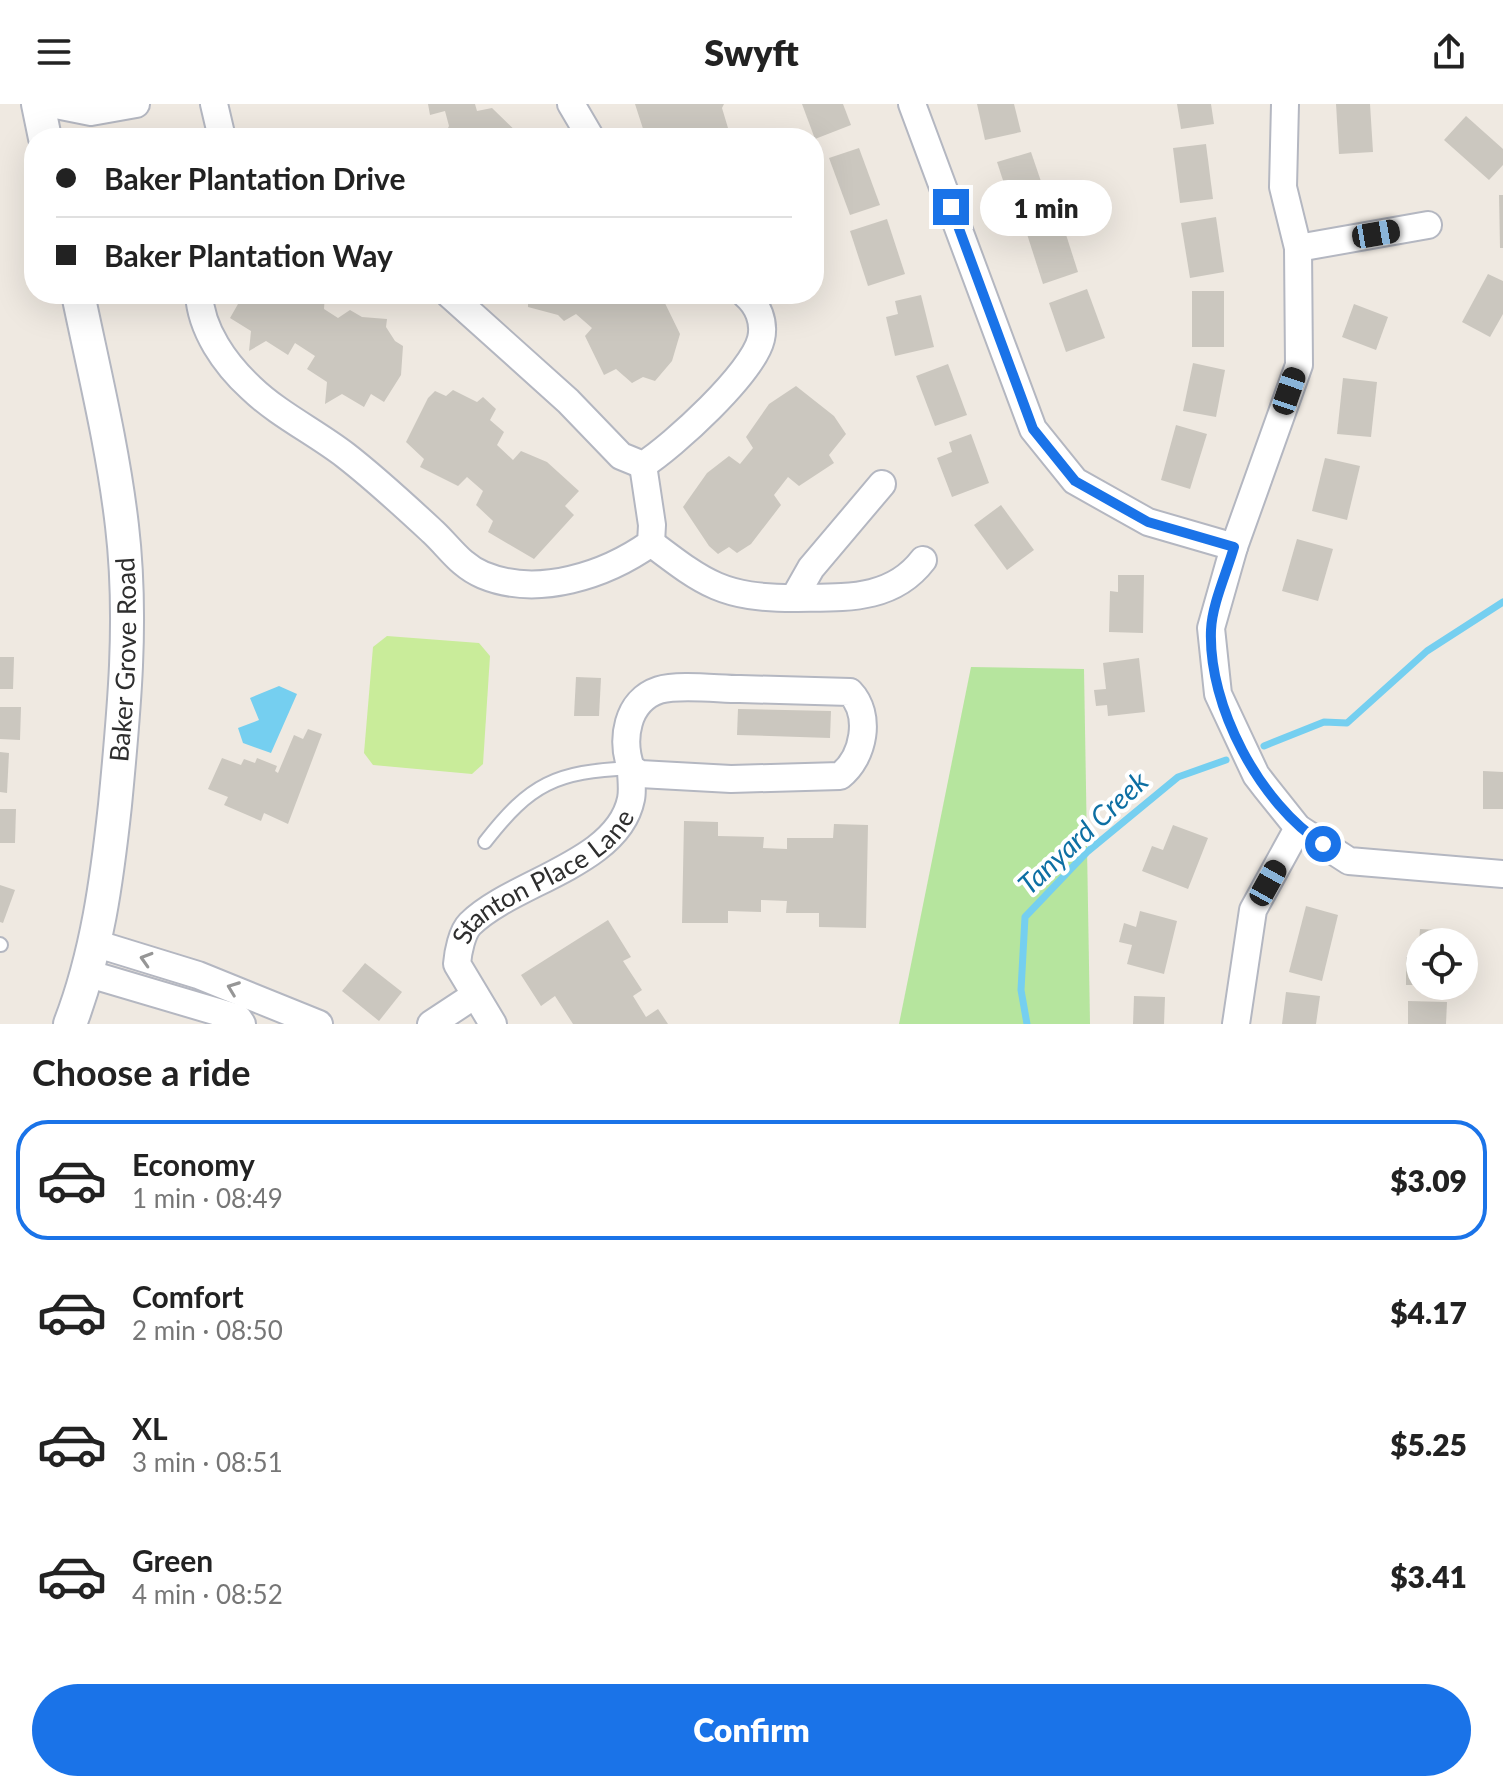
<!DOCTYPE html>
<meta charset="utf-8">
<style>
:root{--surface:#fff;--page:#f6f6f6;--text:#222;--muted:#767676;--line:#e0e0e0;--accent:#1a73e8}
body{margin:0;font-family:Lato,sans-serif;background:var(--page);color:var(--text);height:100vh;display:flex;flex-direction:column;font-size:30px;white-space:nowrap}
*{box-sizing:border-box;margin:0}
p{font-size:26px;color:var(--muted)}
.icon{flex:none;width:44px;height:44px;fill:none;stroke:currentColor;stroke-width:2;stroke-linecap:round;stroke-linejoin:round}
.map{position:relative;height:920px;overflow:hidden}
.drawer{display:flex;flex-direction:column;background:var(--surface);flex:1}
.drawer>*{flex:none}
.top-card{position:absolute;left:24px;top:24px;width:800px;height:176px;border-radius:32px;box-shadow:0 8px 32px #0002;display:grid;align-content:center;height:176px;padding:0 32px;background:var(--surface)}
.fabs{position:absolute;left:1406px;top:824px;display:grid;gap:16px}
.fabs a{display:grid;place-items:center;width:72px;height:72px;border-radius:50%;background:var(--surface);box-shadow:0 8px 32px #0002;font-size:40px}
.end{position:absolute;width:36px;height:36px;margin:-18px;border:10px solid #1a73e8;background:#fff;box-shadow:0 0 0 4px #fff}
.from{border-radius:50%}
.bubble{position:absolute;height:56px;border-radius:28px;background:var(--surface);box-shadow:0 8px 32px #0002;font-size:26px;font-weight:800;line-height:56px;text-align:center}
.car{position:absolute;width:24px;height:48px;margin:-24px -12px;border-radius:10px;box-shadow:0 0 6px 2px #0007;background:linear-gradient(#222 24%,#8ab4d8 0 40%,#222 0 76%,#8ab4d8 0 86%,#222 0)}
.top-card b{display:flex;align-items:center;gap:28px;height:76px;font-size:30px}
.top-card b+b{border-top:2px solid var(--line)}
.top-card i{width:20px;height:20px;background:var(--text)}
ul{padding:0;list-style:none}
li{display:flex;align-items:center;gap:24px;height:120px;margin:0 16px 12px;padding:0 16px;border:4px solid transparent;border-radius:32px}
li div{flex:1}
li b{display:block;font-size:30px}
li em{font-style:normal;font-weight:800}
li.selected{border-color:var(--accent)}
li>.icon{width:72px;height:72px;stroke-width:1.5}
h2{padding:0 32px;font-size:36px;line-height:96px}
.cta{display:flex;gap:16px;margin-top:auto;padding:16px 32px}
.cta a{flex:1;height:92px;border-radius:48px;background:var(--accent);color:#fff;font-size:32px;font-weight:800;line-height:92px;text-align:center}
header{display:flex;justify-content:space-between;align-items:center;height:104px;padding:0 32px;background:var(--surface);font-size:36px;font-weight:800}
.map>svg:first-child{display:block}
</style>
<header><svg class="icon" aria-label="menu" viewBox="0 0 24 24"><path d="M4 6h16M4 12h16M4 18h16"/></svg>Swyft<svg class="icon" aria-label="share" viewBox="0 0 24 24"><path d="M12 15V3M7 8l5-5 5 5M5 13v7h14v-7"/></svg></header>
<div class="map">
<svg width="1503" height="920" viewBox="0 0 1503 920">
<rect width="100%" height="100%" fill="#efe9e1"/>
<!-- green -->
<polygon fill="#b6e59e" points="971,563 1084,565 1090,920 899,920"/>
<!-- pitch -->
<polygon fill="#c9ec9a" points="387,532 479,539 490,552 483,660 472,670 373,661 364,649 373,543"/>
<!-- water -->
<polygon fill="#75cff0" points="279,582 297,590 271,649 243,639 238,624 259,616 250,594"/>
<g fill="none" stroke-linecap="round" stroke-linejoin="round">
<!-- stream -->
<g stroke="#75cff0" stroke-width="7">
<polyline points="1264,642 1324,618 1347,619 1427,547 1503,498"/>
<polyline points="1027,920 1021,886 1025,813 1087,748 1178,673 1226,656"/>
</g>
</g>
<!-- building -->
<g fill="#cbc7bf">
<polygon points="428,0 475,0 477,7 492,4 523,34 443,34 449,22 445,7 430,11"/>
<polygon points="635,0 724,0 722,4 731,34 646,34"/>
<polygon points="802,0 843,0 851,21 815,35"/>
<polygon points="977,0 1014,0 1021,28 985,36"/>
<polygon points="1177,0 1211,0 1214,20 1181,25"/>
<polygon points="1336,0 1370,0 1373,48 1339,50"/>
<polygon points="1466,12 1503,45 1503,61 1489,76 1444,36"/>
<polygon points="1206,40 1213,95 1180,99 1173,44"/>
<polygon points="859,44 880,101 850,111 829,54"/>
<polygon points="1031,48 1047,95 1013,107 997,58"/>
<polygon points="1499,91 1503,91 1503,144 1500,144"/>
<polygon points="1216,113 1224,168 1190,174 1181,119"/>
<polygon points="887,115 905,170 868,182 850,127"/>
<polygon points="1061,115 1078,168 1043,180 1026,127"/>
<polygon points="1488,170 1503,177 1503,210 1490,233 1462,218"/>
<polygon points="1087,185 1105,234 1066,248 1049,199"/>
<rect x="1192" y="187" width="32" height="56"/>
<polygon points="231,190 325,190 324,205 338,214 350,206 362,213 387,215 386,223 395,237 403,242 401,271 384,298 371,290 364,303 342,290 325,300 327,278 307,265 315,252 295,239 288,251 266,237 249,247 251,227 230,214 238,200 228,194"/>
<polygon points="528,190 661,191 680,230 672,257 655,277 643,273 632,279 616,265 604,271 585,232 592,224 576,210 564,217 558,211 528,203"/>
<polygon points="921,191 934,243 895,252 886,213 898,210 895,197"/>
<polygon points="1354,200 1388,213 1376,246 1342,233"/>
<polygon points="1193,259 1225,266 1216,313 1183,307"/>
<polygon points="948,260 967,311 935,322 916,272"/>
<polygon points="1343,274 1377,278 1371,333 1337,330"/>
<polygon points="796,282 834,312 846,330 829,351 834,359 799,382 788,373 774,391 781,401 751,440 737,449 729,443 718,450 709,442 683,403 707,369 729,352 740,360 753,344 746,333 769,300"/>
<polygon points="453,286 477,298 483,293 496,305 490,316 504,328 497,341 513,356 521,347 547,358 579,387 565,402 574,411 534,455 488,428 493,417 476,401 483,387 467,373 458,382 420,363 424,355 406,338 428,294 435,287 446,292"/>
<polygon points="1176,321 1207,330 1190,385 1161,376"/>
<polygon points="971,330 989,379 952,393 937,354 952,348 949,338"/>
<polygon points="1325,354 1360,362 1347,416 1312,407"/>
<polygon points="1001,401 1034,446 1007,466 974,421"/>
<polygon points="1297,435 1333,445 1318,497 1282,487"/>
<polygon points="1118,471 1144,471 1143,529 1109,528 1110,487 1118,488"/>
<polygon points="0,553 14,553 13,585 0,585"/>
<polygon points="1139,554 1145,608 1108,612 1107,601 1096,602 1094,586 1106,585 1103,559"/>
<polygon points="576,573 601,574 599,612 574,612"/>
<polygon points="0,603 21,603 20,636 0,635"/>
<polygon points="738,605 831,607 830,634 737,631"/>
<polygon points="308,625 322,630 288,720 264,709 261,717 224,701 228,693 208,685 222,654 241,661 244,655 255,659 257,654 277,662 275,667 278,669 294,631 303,635"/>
<polygon points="0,648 9,649 7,689 0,688"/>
<polygon points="1483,667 1503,668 1503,705 1483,705"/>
<polygon points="0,705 16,705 15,739 0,739"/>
<polygon points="684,717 718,718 718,732 764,733 763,744 787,745 787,734 833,734 834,720 868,721 866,824 819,823 819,809 786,809 787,797 761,796 761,808 728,807 728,819 682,819"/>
<polygon points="1173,721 1208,734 1188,785 1142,767 1152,742 1163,746"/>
<polygon points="0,781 15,786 3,819 0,818"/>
<polygon points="1306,802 1338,811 1322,877 1289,868"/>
<polygon points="1140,807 1177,817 1164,870 1127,860 1132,841 1119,838 1124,819 1136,823"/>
<polygon points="608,816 631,853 623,857 642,886 633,892 646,913 658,905 668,920 573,920 555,892 541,902 521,871"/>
<polygon points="1420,825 1456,827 1456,838 1419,838"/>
<polygon points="1406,853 1420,854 1420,881 1406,881"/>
<polygon points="365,859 402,888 379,917 342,887"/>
<polygon points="1286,888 1320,892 1316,920 1282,920"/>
<polygon points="1134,892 1165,893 1164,920 1133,920"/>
<polygon points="1408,897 1447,898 1446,920 1408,920"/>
</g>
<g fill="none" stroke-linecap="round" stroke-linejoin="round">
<defs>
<g id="service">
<path d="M485 738C531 679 555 668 631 664"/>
<polyline points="0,840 1,841"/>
</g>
<g id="minor">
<polyline points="51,0 91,8 136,0"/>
<polyline points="214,0 222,34"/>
<polyline points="571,0 591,34"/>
<polyline points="912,0 1033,325 1075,377 1148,418 1234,443"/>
<polyline points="1285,0 1283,83 1298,144 1299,261 1234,443 1211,524 1218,590 1256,671 1266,684 1298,724 1349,757 1503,770"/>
<polyline points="1298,144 1428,121"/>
<path d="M199 190C201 226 225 260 251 284 278 310 315 328 345 351 376 375 405 402 433 428 450 444 461 462 483 471 538 494 606 471 651 439L652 421 643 361"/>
<path d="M449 190 568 297 621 352 643 361C673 342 753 269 761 235 765 218 758 201 745 190"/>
<path d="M651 439C705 480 723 494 794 494L811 464 882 380"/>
<path d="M794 494C842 493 891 498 923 456"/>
<path d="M740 585 850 588C872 611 864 653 840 672L731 675 640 670 631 664C621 636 626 597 659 586 678 580 719 585 740 585Z"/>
<polyline points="94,839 198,871 319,920"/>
<polyline points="86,869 238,914 242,920"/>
<polyline points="431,920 475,891"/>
<path id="s1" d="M493 920 457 860C458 848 462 828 470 820 512 778 618 760 631 695 633 686 631 674 631 664"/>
<polyline points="1236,920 1253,806 1298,724"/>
</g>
<g id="tertiary">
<polyline points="38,0 45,34"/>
<path id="s2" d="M70 920C97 850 107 775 115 701 124 608 133 515 122 422 113 344 94 267 78 190"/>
</g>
</defs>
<!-- service casing -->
<use href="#service" stroke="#b4b7c1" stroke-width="16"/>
<!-- minor casing -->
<use href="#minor" stroke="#b4b7c1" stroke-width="30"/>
<!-- tertiary casing -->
<use href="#tertiary" stroke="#b4b7c1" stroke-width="36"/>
<!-- service -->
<use href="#service" stroke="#fff" stroke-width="12"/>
<!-- minor -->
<use href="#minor" stroke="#fff" stroke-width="26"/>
<!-- tertiary -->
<use href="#tertiary" stroke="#fff" stroke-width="32"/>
</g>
<!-- one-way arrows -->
<defs><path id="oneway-chevron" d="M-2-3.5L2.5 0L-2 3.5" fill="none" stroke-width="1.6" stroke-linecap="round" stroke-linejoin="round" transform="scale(2)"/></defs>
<g stroke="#969696">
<use href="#oneway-chevron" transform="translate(146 855) rotate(-163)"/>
<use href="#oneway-chevron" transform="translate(233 884) rotate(-159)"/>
</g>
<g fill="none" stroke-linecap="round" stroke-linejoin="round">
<!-- route -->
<path stroke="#1a73e8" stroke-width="10" d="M951 103 1033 325 1075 377 1148 418 1234 443C1227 468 1212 500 1211 526 1208 602 1260 700 1323 740"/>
</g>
<g text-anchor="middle" stroke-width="8" stroke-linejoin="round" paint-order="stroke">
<!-- street labels -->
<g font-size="26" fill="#2e2e2e" stroke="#fff">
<text dy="9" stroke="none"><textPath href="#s2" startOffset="370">Baker Grove Road</textPath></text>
<text dy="9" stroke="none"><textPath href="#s1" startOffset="200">Stanton Place Lane</textPath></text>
</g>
<!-- water labels -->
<g font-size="28" font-style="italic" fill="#0d6fa3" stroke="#fff">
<text transform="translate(1083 729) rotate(-43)" y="10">Tanyard Creek</text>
</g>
</g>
</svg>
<div class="fabs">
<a><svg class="icon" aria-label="locate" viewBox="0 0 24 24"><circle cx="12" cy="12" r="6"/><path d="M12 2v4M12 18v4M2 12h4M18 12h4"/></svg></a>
</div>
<i class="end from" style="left:1323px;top:740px"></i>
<i class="end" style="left:951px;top:103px"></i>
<div class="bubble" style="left:980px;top:76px;width:132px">1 min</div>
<i class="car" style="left:1376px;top:130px;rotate:80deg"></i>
<i class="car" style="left:1289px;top:287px;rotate:19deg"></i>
<i class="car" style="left:1268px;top:779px;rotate:29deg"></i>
<div class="top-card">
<b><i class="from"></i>Baker Plantation Drive</b>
<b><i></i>Baker Plantation Way</b>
</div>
</div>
<section class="drawer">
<h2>Choose a ride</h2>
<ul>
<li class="selected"><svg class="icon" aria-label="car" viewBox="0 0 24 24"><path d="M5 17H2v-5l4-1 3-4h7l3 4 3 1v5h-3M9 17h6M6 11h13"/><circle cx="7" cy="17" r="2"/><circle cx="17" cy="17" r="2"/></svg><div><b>Economy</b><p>1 min · 08:49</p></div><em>$3.09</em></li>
<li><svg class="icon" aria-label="car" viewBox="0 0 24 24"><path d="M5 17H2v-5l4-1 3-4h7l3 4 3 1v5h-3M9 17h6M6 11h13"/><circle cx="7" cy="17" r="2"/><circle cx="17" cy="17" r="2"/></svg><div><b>Comfort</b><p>2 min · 08:50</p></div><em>$4.17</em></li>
<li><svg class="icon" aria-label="car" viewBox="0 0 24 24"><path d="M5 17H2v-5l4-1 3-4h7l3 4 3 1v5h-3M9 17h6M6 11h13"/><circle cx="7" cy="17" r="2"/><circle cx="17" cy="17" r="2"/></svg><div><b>XL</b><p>3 min · 08:51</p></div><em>$5.25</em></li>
<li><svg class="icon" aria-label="car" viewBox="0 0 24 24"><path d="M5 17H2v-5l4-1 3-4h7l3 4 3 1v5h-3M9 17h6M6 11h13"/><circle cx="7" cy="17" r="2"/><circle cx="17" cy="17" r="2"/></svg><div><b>Green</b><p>4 min · 08:52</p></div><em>$3.41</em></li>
</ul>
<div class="cta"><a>Confirm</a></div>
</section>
